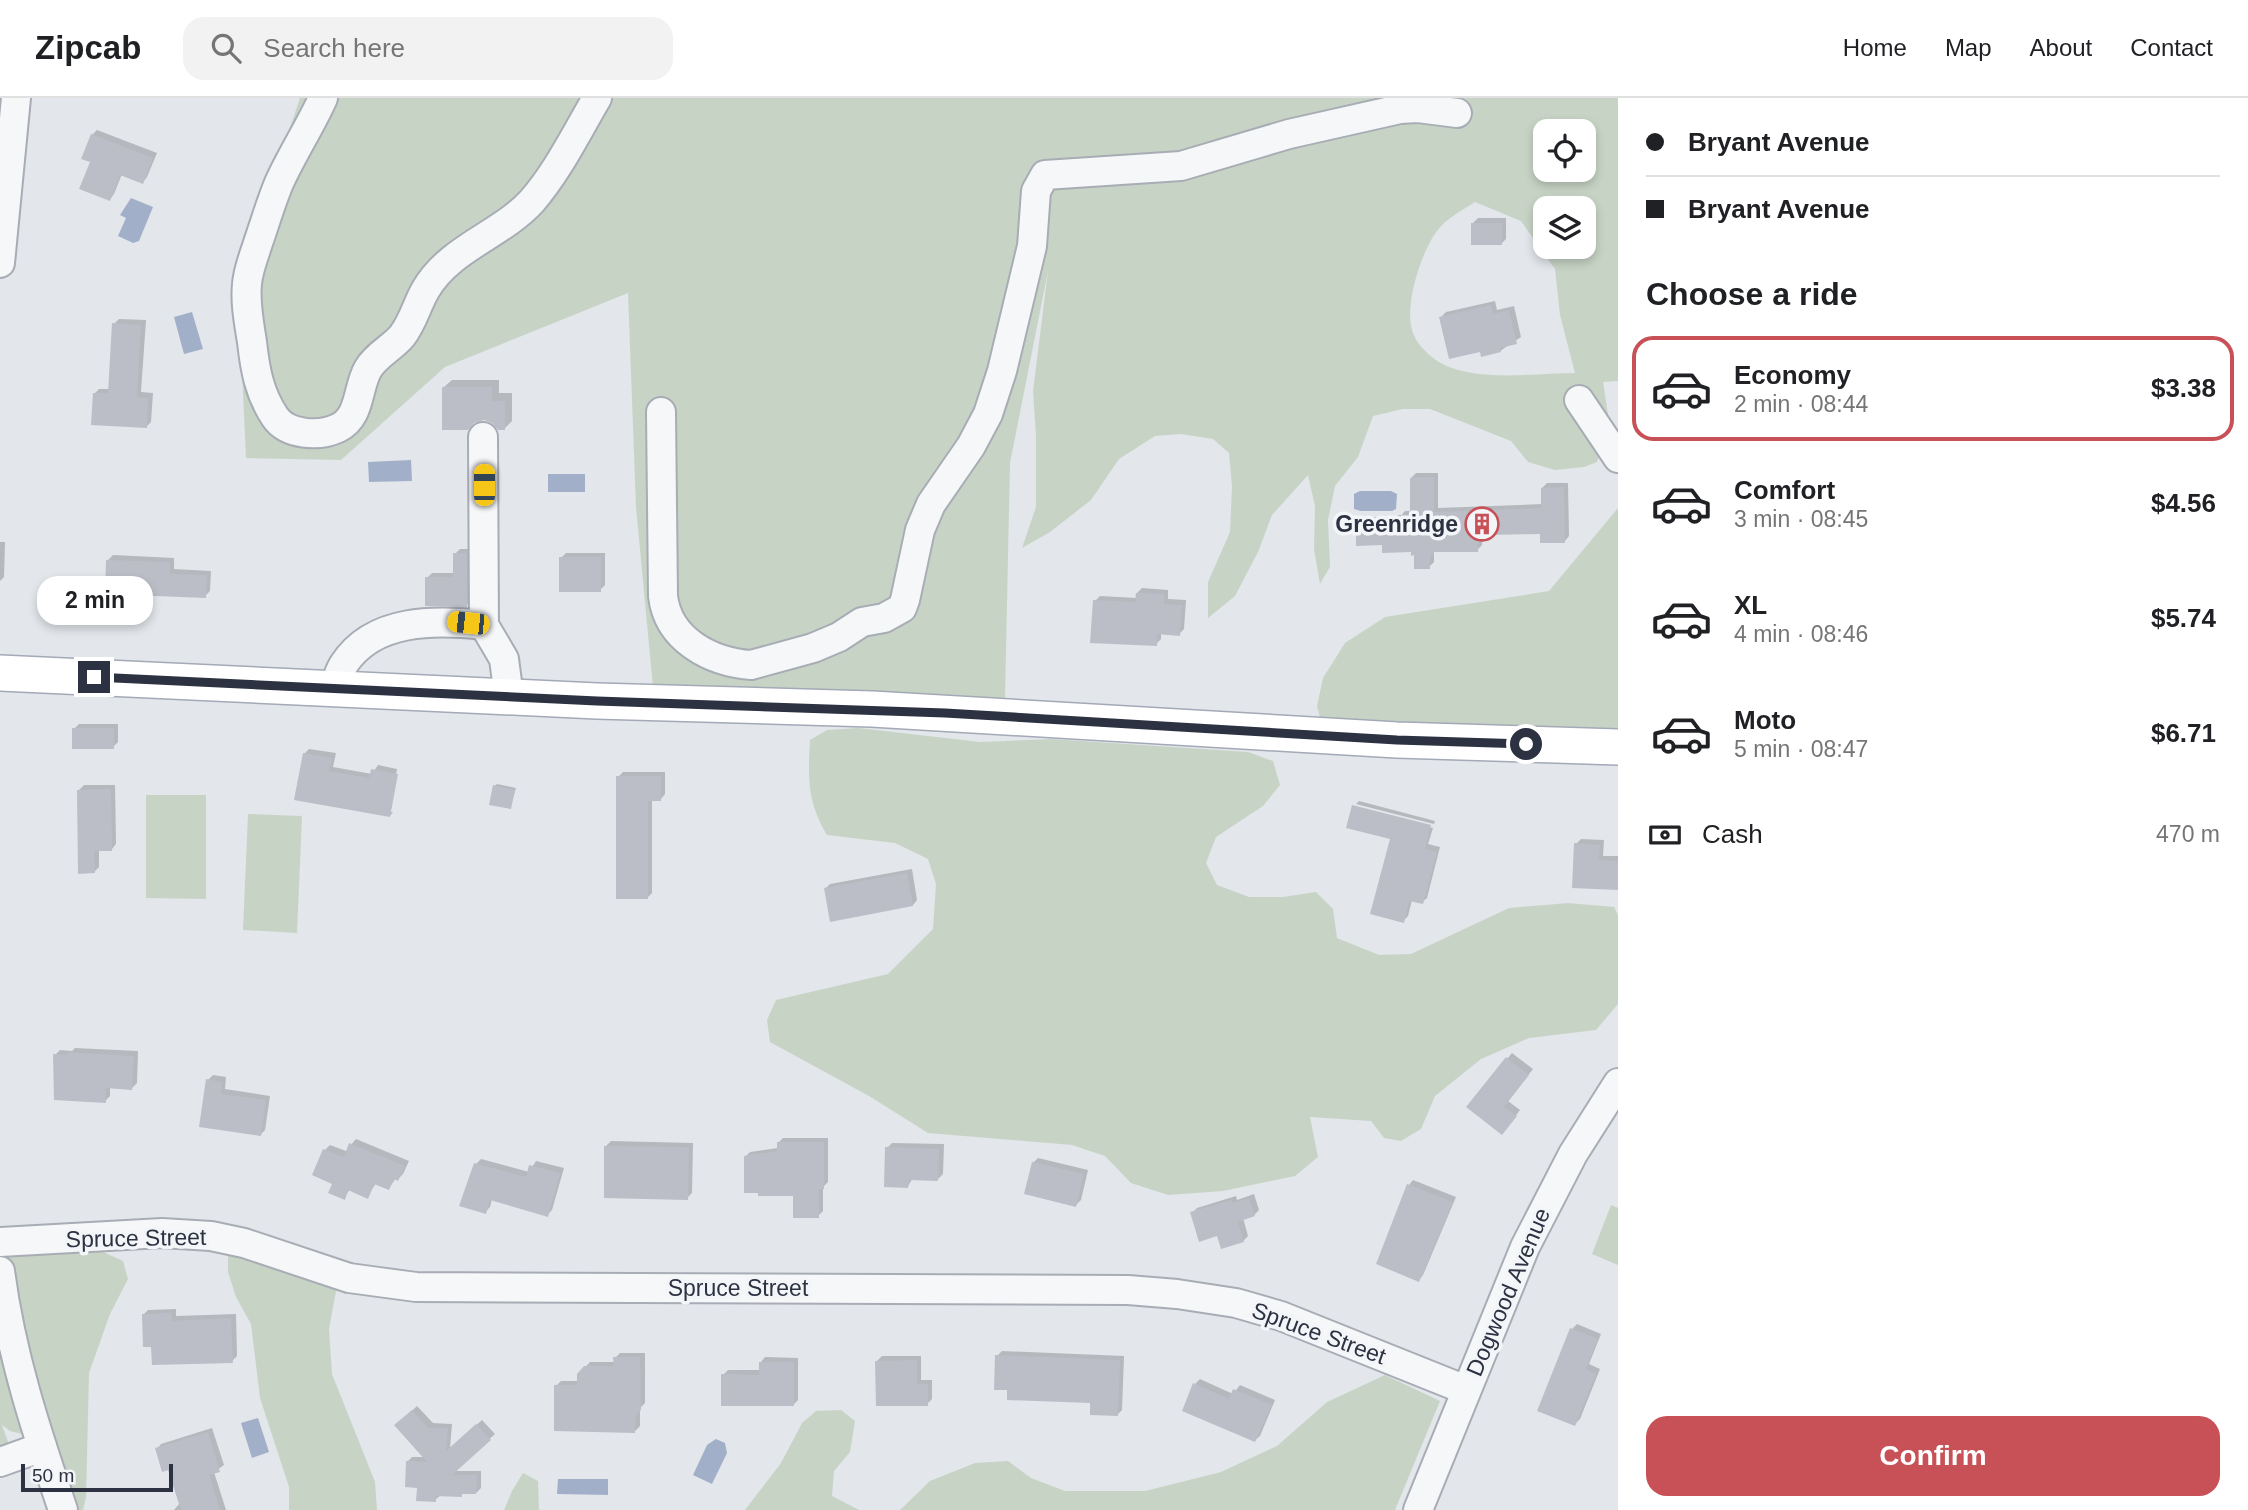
<!DOCTYPE html>
<meta charset="utf-8">
<style>
:root{--surface:#fff;--page:#f2f2f2;--text:#202124;--muted:#757577;--line:#e0e0e0;--accent:#c75157}
body{margin:0;font-family:Helvetica,sans-serif;background:var(--page);color:var(--text);height:100vh;display:flex;flex-direction:column;font-size:26px;white-space:nowrap}
*{box-sizing:border-box;margin:0}
p{font-size:23px;color:var(--muted)}
.icon{flex:none;width:38px;height:38px;fill:none;stroke:currentColor;stroke-width:2;stroke-linecap:round;stroke-linejoin:round}
.map{position:relative;flex:1;overflow:hidden}
.drawer{display:flex;flex-direction:column;background:var(--surface);width:630px}
.drawer>*{flex:none}
.banner{display:grid;align-content:center;height:154px;padding:0 28px;background:var(--surface)}
.controls{position:absolute;left:1533px;top:21px;display:grid;gap:14px}
.controls a{display:grid;place-items:center;width:63px;height:63px;border-radius:14px;background:var(--surface);box-shadow:0 4px 10px #0003;font-size:35px}
.scale{position:absolute;left:21px;bottom:18px;width:152px;box-sizing:border-box;padding-left:7px;border:4px solid #2c3242;border-top:0;font-size:19px;line-height:24px;white-space:nowrap;color:#2c3242;-webkit-text-stroke:5px #f3f5f8;paint-order:stroke}
.end{position:absolute;width:32px;height:32px;margin:-16px;border:9px solid #2c3242;background:#fff;box-shadow:0 0 0 4px #fff}
.from{border-radius:50%}
.bubble{position:absolute;height:49px;border-radius:21px;background:var(--surface);box-shadow:0 4px 10px #0003;font-size:23px;font-weight:800;line-height:49px;text-align:center}
.car{position:absolute;width:21px;height:42px;margin:-21px -10px;border-radius:9px;box-shadow:0 0 5px 2px #0007;background:linear-gradient(#f5c518 24%,#345 0 40%,#f5c518 0 76%,#345 0 86%,#f5c518 0)}
.banner b{display:flex;align-items:center;gap:24px;height:66px;font-size:26px}
.banner b+b{border-top:2px solid var(--line)}
.banner i{width:18px;height:18px;background:var(--text)}
ul{padding:0;list-style:none}
li{display:flex;align-items:center;gap:21px;height:105px;margin:0 14px 10px;padding:0 14px;border:4px solid transparent;border-radius:21px}
li div{flex:1}
li b{display:block;font-size:26px}
li em{font-style:normal;font-weight:800}
li.current{border-color:var(--accent)}
li>.icon{width:63px;height:63px;stroke-width:1.5}
h2{padding:0 28px;font-size:32px;line-height:84px}
.pay{display:flex;align-items:center;gap:18px;height:77px;padding:0 28px;font-size:26px}
.pay p{margin-inline-start:auto}
.primary-button{display:flex;gap:14px;margin-top:auto;padding:14px 28px}
.primary-button a{flex:1;height:80px;border-radius:21px;background:var(--accent);color:#fff;font-size:28px;font-weight:800;line-height:80px;text-align:center}
header{display:flex;align-items:center;gap:42px;box-sizing:border-box;height:98px;padding:0 35px;background:var(--surface);border-bottom:2px solid var(--line)}
header strong{font-size:33px}
nav{display:flex;gap:38px;margin-inline-start:auto;font-size:24px}
.search{width:490px;height:63px;background:var(--page);display:flex;align-items:center;gap:18px;box-sizing:border-box;padding:0 24px;border-radius:21px;color:var(--muted);font-size:26px}
main{display:flex;flex:1;min-height:0}
.map>svg:first-child{display:block}
</style>
<header>
<strong>Zipcab</strong>
<div class="search"><svg class="icon" aria-label="search" viewBox="0 0 24 24"><circle cx="10" cy="10" r="6"/><path d="M15 15l6 6"/></svg>Search here</div>
<nav><a>Home</a><a>Map</a><a>About</a><a>Contact</a></nav>
</header>
<main>
<div class="map">
<svg width="1618" height="1412" viewBox="0 0 1618 1412">
<rect width="100%" height="100%" fill="#e3e6eb"/>
<!-- green -->
<g fill="#c7d4c5" fill-rule="evenodd">
<path d="M300 0H1618V283L1603 284 1609 323 1597 364 1584 369 1555 372 1528 364 1511 343 1430 311H1403L1373 318 1358 359 1335 388 1328 422 1330 469 1320 486 1314 451 1315 408 1308 377 1272 417 1258 454 1235 498 1208 520V484L1230 434 1232 388 1229 355 1213 341 1181 336 1155 338 1119 361 1091 402 1050 434 1022 450 1036 409V338L1033 293 1048 173 1010 365 1005 600 653 589 636 409 628 195 445 269 341 362 246 360 238 184ZM1545 33H1584V72H1545ZM1475 104 1521 123 1555 171 1560 217 1575 275C1536 275 1490 283 1452 270 1437 265 1419 251 1413 235 1403 210 1421 154 1437 133 1445 121 1463 112 1475 104ZM1545 110H1584V149H1545Z"/>
<path d="M1618 410V640L1418 632C1386 621 1355 620 1322 627L1317 608 1323 580 1345 545 1385 519 1549 493Z"/>
<path d="M858 630 980 644 1051 641 1248 654 1273 663 1280 687 1263 708 1216 739 1206 765 1217 787 1249 799H1283L1316 794 1333 811 1337 840 1379 857 1411 856 1509 810 1568 805 1614 809 1618 817V906L1596 932 1529 940 1481 961 1435 998 1421 1031 1401 1043 1384 1040 1371 1023 1310 1019 1318 1059 1295 1078 1223 1093 1168 1097 1131 1085 1105 1058 1072 1047 928 1035 869 998 770 944 767 922 776 902 888 876 933 831 936 786 928 761 895 745 827 737C807 703 808 681 810 642L827 632Z"/>
<polygon points="146,697 206,697 206,801 146,800"/>
<polygon points="248,716 302,718 297,835 243,832"/>
<polygon points="1611,1107 1618,1110 1618,1167 1592,1156"/>
<polygon points="0,1138 90,1148 123,1163 128,1181 110,1216 89,1275 86,1399 83,1412 66,1412 26,1337 10,1333 2,1327 13,1358 0,1364"/>
<polygon points="244,1145 339,1177 329,1231 332,1276 375,1384 377,1412 289,1412 289,1389 260,1300 251,1226 236,1199 228,1174 228,1157"/>
<polygon points="1385,1277 1440,1303 1395,1412 892,1412 900,1412 930,1383 975,1365 1008,1363 1031,1380 1065,1393 1145,1393 1221,1374 1277,1348 1327,1304"/>
<polygon points="841,1312 855,1323 850,1354 834,1373 832,1398 859,1412 745,1412 781,1365 802,1325 816,1313"/>
<polygon points="523,1375 538,1383 539,1412 504,1412 512,1393"/>
</g>
<!-- water -->
<g fill="#a1b0c8">
<polygon points="131,100 153,109 139,143 133,145 118,138 126,120 120,117"/>
<polygon points="192,214 203,251 184,256 174,219"/>
<polygon points="411,362 412,383 369,384 368,364"/>
<rect x="548" y="376" width="37" height="18"/>
<polygon points="1360,393 1391,393 1397,396 1396,411 1392,413 1361,413 1354,411 1354,396"/>
<polygon points="258,1320 269,1354 252,1360 241,1325"/>
<polygon points="716,1341 725,1345 727,1355 712,1386 693,1377 707,1347"/>
<polygon points="558,1381 608,1381 608,1397 557,1396"/>
</g>
<!-- shadow -->
<g fill="#0003">
<polygon points="97,32 157,55 147,79 143,84 122,76 114,96 110,101 92,64 92,37"/>
<polygon points="1478,120 1506,120 1506,141 1501,146 1473,125"/>
<polygon points="1495,203 1497,212 1514,208 1521,239 1500,253 1481,252 1441,219 1446,214"/>
<polygon points="119,221 146,222 141,294 153,295 151,324 146,329 94,296 99,291 110,291 114,226"/>
<polygon points="452,282 499,282 499,295 512,295 512,323 505,330 484,321 444,289"/>
<polygon points="1416,375 1438,375 1438,410 1543,406 1542,390 1547,385 1568,385 1569,438 1565,443 1542,435 1483,435 1482,447 1477,452 1434,454 1434,464 1429,469 1413,453 1384,446 1357,424 1362,419 1400,419 1405,413 1412,413 1411,380"/>
<polygon points="0,444 5,444 4,479 0,483"/>
<polygon points="460,451 471,451 471,502 467,507 427,480 432,475 455,475 455,456"/>
<polygon points="566,455 605,455 605,487 600,492 561,460"/>
<polygon points="113,457 174,460 174,471 211,473 210,493 205,498 108,462"/>
<polygon points="1142,490 1168,492 1168,501 1186,502 1184,531 1179,536 1161,535 1161,541 1156,546 1095,503 1100,498 1137,500 1137,495"/>
<polygon points="79,626 118,626 118,644 113,649 74,631"/>
<polygon points="309,651 336,655 333,669 372,676 378,667 397,671 389,714 393,714 390,718 304,656"/>
<polygon points="623,674 665,674 665,696 661,701 652,701 652,795 647,800 618,679"/>
<polygon points="497,686 516,690 510,709 495,688"/>
<polygon points="84,687 115,687 116,746 112,751 99,751 99,769 94,774 79,692"/>
<polygon points="1359,703 1435,723 1434,726 1356,706"/>
<polygon points="1355,707 1355,709 1433,730 1428,746 1440,749 1427,800 1422,804 1412,802 1408,818 1403,823 1373,815 1392,740 1348,729"/>
<polygon points="1581,741 1604,742 1603,758 1618,758 1618,791 1574,788 1576,746"/>
<polygon points="912,771 917,802 913,807 825,791 830,786"/>
<polygon points="75,950 138,953 137,985 132,990 110,989 110,998 105,1003 55,957 60,952 72,953"/>
<polygon points="1512,955 1533,971 1508,1003 1520,1012 1506,1030 1468,1009"/>
<polygon points="213,977 226,979 225,991 270,998 265,1032 260,1037 201,1027 208,982"/>
<polygon points="783,1040 828,1040 828,1084 823,1089 823,1113 818,1118 795,1096 745,1059 750,1054 778,1050 778,1045"/>
<polygon points="356,1041 409,1063 403,1076 398,1081 396,1080 389,1090 376,1085 368,1098 350,1091 344,1100 334,1085 315,1077 325,1052 330,1047 346,1053"/>
<polygon points="611,1043 693,1045 692,1095 687,1100 606,1048"/>
<polygon points="892,1045 944,1046 943,1076 938,1081 913,1080 908,1088 887,1050"/>
<polygon points="1038,1060 1088,1072 1081,1102 1076,1107 1033,1065"/>
<polygon points="481,1061 529,1074 536,1063 564,1070 552,1112 547,1117 492,1101 490,1109 485,1114 476,1066"/>
<polygon points="1413,1082 1456,1099 1423,1177 1419,1182 1409,1087"/>
<polygon points="1254,1096 1259,1112 1254,1117 1243,1120 1248,1138 1243,1143 1192,1115 1197,1110 1236,1098 1237,1102"/>
<polygon points="176,1211 176,1218 236,1216 237,1258 232,1263 143,1217 148,1212"/>
<polygon points="1577,1226 1601,1236 1589,1266 1600,1271 1580,1321 1575,1326 1572,1231"/>
<polygon points="1002,1253 1124,1258 1122,1312 1117,1317 1092,1303 1009,1291 997,1258"/>
<polygon points="620,1255 645,1255 645,1305 640,1310 640,1328 635,1333 556,1288 561,1283 579,1283 579,1276 590,1264 615,1264 615,1260"/>
<polygon points="882,1258 921,1258 921,1282 932,1282 932,1301 927,1306 877,1263"/>
<polygon points="765,1259 798,1260 798,1302 793,1307 723,1277 728,1272 761,1272 761,1264"/>
<polygon points="1200,1281 1233,1296 1240,1287 1275,1302 1260,1338 1255,1342 1195,1286"/>
<polygon points="417,1308 433,1325 452,1326 450,1351 482,1322 495,1336 454,1373 481,1373 481,1390 476,1395 465,1394 461,1397 441,1397 435,1402 419,1388 407,1364 412,1359 425,1359 397,1327"/>
<polygon points="212,1330 224,1367 214,1374 226,1412 174,1412 180,1405 169,1369 157,1351 161,1346"/>
</g>
<!-- building -->
<g fill="#bbbec7">
<polygon points="91,36 153,60 143,86 120,77 110,103 79,91 90,64 81,61"/>
<rect x="1471" y="125" width="31" height="22"/>
<polygon points="1491,207 1493,216 1509,212 1517,246 1500,250 1501,254 1481,259 1480,254 1449,261 1439,219"/>
<polygon points="112,225 141,227 137,299 148,300 147,330 91,327 93,295 108,295"/>
<polygon points="442,289 492,289 492,303 505,303 505,332 498,332 492,325 484,322 474,325 468,332 442,332"/>
<polygon points="1434,379 1434,414 1541,410 1541,390 1564,389 1565,445 1540,445 1540,436 1479,437 1478,454 1433,454 1433,457 1430,457 1430,471 1414,471 1414,457 1411,458 1411,454 1382,455 1382,447 1356,448 1356,423 1398,423 1398,417 1410,417 1410,380"/>
<polygon points="453,455 467,455 467,509 425,508 425,479 453,479"/>
<rect x="559" y="459" width="42" height="35"/>
<polygon points="106,462 170,464 170,476 207,477 206,500 105,496"/>
<polygon points="1136,495 1164,496 1164,506 1182,507 1180,538 1157,536 1157,548 1090,545 1093,502 1135,504"/>
<rect x="72" y="630" width="42" height="21"/>
<polygon points="303,655 332,660 329,673 369,680 371,671 398,676 390,719 294,702"/>
<polygon points="616,678 661,678 661,703 648,703 648,801 616,801"/>
<polygon points="493,687 515,692 511,711 489,707"/>
<polygon points="111,691 112,753 94,753 95,775 78,776 77,692"/>
<polygon points="1352,707 1431,727 1425,751 1437,754 1423,806 1409,803 1404,825 1370,816 1390,741 1346,730"/>
<polygon points="1574,745 1600,747 1599,762 1618,763 1618,792 1572,790"/>
<polygon points="907,775 913,808 830,824 824,790"/>
<polygon points="68,954 134,958 132,992 106,990 106,1005 54,1002 53,956 68,957"/>
<polygon points="1506,959 1529,977 1504,1009 1517,1018 1502,1037 1466,1009"/>
<polygon points="206,981 222,984 221,996 266,1002 261,1038 199,1029"/>
<polygon points="777,1044 824,1044 824,1091 819,1091 819,1120 793,1120 793,1098 758,1098 758,1095 744,1095 744,1058 777,1053"/>
<polygon points="349,1045 405,1068 398,1083 394,1081 389,1092 374,1086 368,1101 348,1092 345,1102 328,1095 332,1086 312,1077 323,1051 344,1059"/>
<polygon points="604,1048 689,1049 688,1102 604,1100"/>
<polygon points="885,1049 939,1051 938,1083 909,1082 908,1090 884,1089"/>
<polygon points="1032,1064 1084,1076 1076,1109 1024,1096"/>
<polygon points="474,1065 526,1079 529,1067 560,1075 548,1119 490,1102 486,1116 459,1108"/>
<polygon points="1407,1086 1453,1104 1419,1184 1376,1166"/>
<polygon points="1249,1100 1255,1118 1238,1124 1244,1144 1221,1151 1217,1138 1199,1144 1190,1114 1232,1102 1233,1105"/>
<polygon points="171,1215 172,1223 231,1220 233,1265 152,1267 151,1249 143,1249 142,1216"/>
<polygon points="1570,1230 1598,1241 1586,1271 1596,1276 1575,1328 1537,1313"/>
<polygon points="995,1257 1120,1262 1118,1318 1090,1317 1090,1305 1007,1302 1007,1292 994,1292"/>
<polygon points="613,1259 640,1259 641,1312 636,1317 635,1335 554,1333 554,1287 577,1287 577,1276 584,1268 614,1268"/>
<polygon points="917,1262 917,1286 928,1286 928,1308 876,1308 875,1263"/>
<polygon points="759,1264 794,1264 794,1308 721,1308 721,1276 759,1277"/>
<polygon points="1193,1285 1229,1301 1233,1291 1272,1307 1255,1344 1182,1313"/>
<polygon points="412,1312 428,1330 448,1330 446,1353 476,1326 491,1342 452,1377 477,1377 476,1396 462,1396 462,1399 436,1398 436,1404 416,1403 417,1390 405,1389 406,1363 427,1364 394,1327"/>
<polygon points="208,1334 220,1374 209,1377 220,1412 181,1412 168,1372 162,1374 155,1350"/>
</g>
<g fill="none" stroke-linecap="round" stroke-linejoin="round">
<defs>
<g id="minor">
<path d="M323 0C310 29 292 56 279 85 271 104 265 125 258 145 254 158 248 172 247 186 245 205 249 225 252 244 255 271 259 295 275 319 287 337 319 339 338 330 361 319 357 290 368 271 376 257 392 250 402 238 413 224 417 206 426 191 450 150 501 137 532 103 558 73 577 34 597 0"/>
<polyline points="0,165 16,0"/>
<polyline points="1579,302 1618,360"/>
<path d="M661 314 663 498C668 542 711 564 751 567L813 550 839 539 862 524 884 520 902 510 905 502 920 432 931 406 971 348 988 316 1002 273 1032 148 1036 93 1045 77 1181 68 1289 36 1400 11 1418 10 1457 15"/>
<polyline points="483,339 484,527 504,561 509,599"/>
<path d="M333 591C337 583 339 573 344 566 374 520 436 522 484 527"/>
<polyline points="0,1144 162,1135 211,1138 244,1145 349,1180 416,1189 1128,1192 1177,1196 1236,1205 1281,1218 1466,1292"/>
<path d="M0 1173C11 1257 36 1332 63 1412"/>
<polyline points="0,1364 42,1349"/>
<polyline points="1418,1412 1525,1149 1573,1056 1618,985"/>
</g>
<polyline id="major" points="0,575 597,603 872,611 1397,642 1618,649"/>
</defs>
<!-- minor casing -->
<use href="#minor" stroke="#a8acb5" stroke-width="32"/>
<!-- major casing -->
<use href="#major" stroke="#a3a9b6" stroke-width="38"/>
<!-- minor -->
<use href="#minor" stroke="#f6f7f9" stroke-width="28"/>
<!-- major -->
<use href="#major" stroke="#fff" stroke-width="35"/>
</g>
<g fill="none" stroke-linecap="round" stroke-linejoin="round">
<!-- route -->
<polyline stroke="#2c3242" stroke-width="9" points="94,579 597,603 945,615 1397,642 1526,646"/>
</g>
<!-- icons -->
<defs>
<symbol id="building-ring" viewBox="-11 -11 22 22"><circle r="9.5" fill="#f3f5f8" stroke="#c75157" stroke-width="1.5"/><path d="M-4-6H4V6H1V3H-1V6H-4ZM-2.5-4.3h1.7v1.8h-1.7ZM.8-4.3h1.7v1.8H.8ZM-2.5-1h1.7V.8h-1.7ZM.8-1h1.7V.8H.8Z" fill="#c75157"/></symbol>
</defs>
<g fill-rule="evenodd">
<use href="#building-ring" x="1463" y="407" width="38" height="38"/>
</g>
<g text-anchor="middle" stroke-width="7" stroke-linejoin="round" paint-order="stroke">
<!-- poi labels -->
<g font-size="23" font-weight="bold" fill="#2c3242" stroke="#f3f5f8" text-anchor="end">
<text x="1458" y="434">Greenridge</text>
</g>
<!-- street labels -->
<g font-size="23" fill="#2c3242" stroke="#f3f5f8">
<text transform="translate(136 1140) rotate(-1)" y="8">Spruce Street</text>
<text x="738" y="1198">Spruce Street</text>
<text transform="translate(1508 1194) rotate(-67)" y="8">Dogwood Avenue</text>
<text transform="translate(1319 1235) rotate(20)" y="8">Spruce Street</text>
</g>
</g>
</svg>
<div class="controls">
<a><svg class="icon" aria-label="locate" viewBox="0 0 24 24"><circle cx="12" cy="12" r="6"/><path d="M12 2v4M12 18v4M2 12h4M18 12h4"/></svg></a>
<a><svg class="icon" aria-label="layers" viewBox="0 0 24 24"><path d="M12 4l9 5-9 5-9-5zM3 14l9 5 9-5"/></svg></a>
</div>
<div class="scale">50 m</div>
<i class="end from" style="left:1526px;top:646px"></i>
<i class="end" style="left:94px;top:579px"></i>
<div class="bubble" style="left:37px;top:478px;width:116px">2 min</div>
<i class="car" style="left:484px;top:387px;rotate:0deg"></i>
<i class="car" style="left:468px;top:525px;rotate:276deg"></i>
</div>
<section class="drawer">
<div class="banner">
<b><i class="from"></i>Bryant Avenue</b>
<b><i></i>Bryant Avenue</b>
</div>
<h2>Choose a ride</h2>
<ul>
<li class="current"><svg class="icon" aria-label="car" viewBox="0 0 24 24"><path d="M5 17H2v-5l4-1 3-4h7l3 4 3 1v5h-3M9 17h6M6 11h13"/><circle cx="7" cy="17" r="2"/><circle cx="17" cy="17" r="2"/></svg><div><b>Economy</b><p>2 min · 08:44</p></div><em>$3.38</em></li>
<li><svg class="icon" aria-label="car" viewBox="0 0 24 24"><path d="M5 17H2v-5l4-1 3-4h7l3 4 3 1v5h-3M9 17h6M6 11h13"/><circle cx="7" cy="17" r="2"/><circle cx="17" cy="17" r="2"/></svg><div><b>Comfort</b><p>3 min · 08:45</p></div><em>$4.56</em></li>
<li><svg class="icon" aria-label="car" viewBox="0 0 24 24"><path d="M5 17H2v-5l4-1 3-4h7l3 4 3 1v5h-3M9 17h6M6 11h13"/><circle cx="7" cy="17" r="2"/><circle cx="17" cy="17" r="2"/></svg><div><b>XL</b><p>4 min · 08:46</p></div><em>$5.74</em></li>
<li><svg class="icon" aria-label="car" viewBox="0 0 24 24"><path d="M5 17H2v-5l4-1 3-4h7l3 4 3 1v5h-3M9 17h6M6 11h13"/><circle cx="7" cy="17" r="2"/><circle cx="17" cy="17" r="2"/></svg><div><b>Moto</b><p>5 min · 08:47</p></div><em>$6.71</em></li>
</ul>
<div class="pay"><svg class="icon" aria-label="cash" viewBox="0 0 24 24"><path d="M3 7h18v10H3z"/><circle cx="12" cy="12" r="2"/></svg>Cash<p>470 m</p></div>
<div class="primary-button"><a>Confirm</a></div>
</section>
</main>
